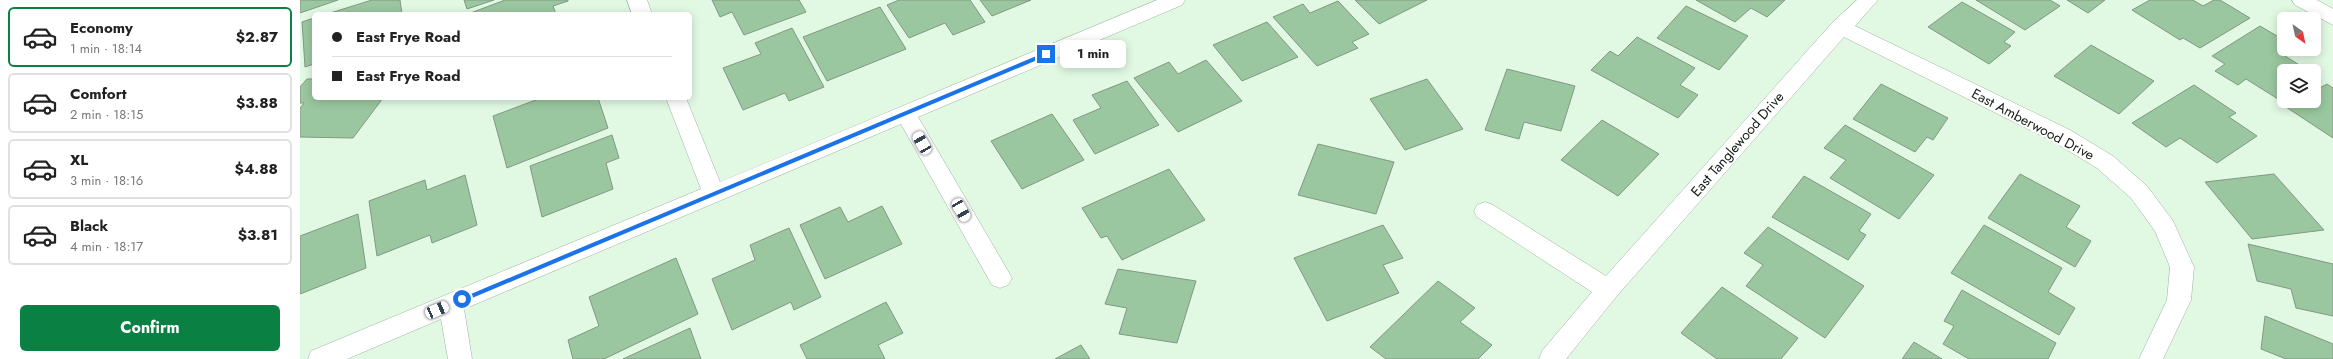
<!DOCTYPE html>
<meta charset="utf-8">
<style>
:root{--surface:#fff;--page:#f6f6f6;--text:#222;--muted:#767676;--line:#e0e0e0;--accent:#0b8043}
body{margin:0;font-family:Jost,sans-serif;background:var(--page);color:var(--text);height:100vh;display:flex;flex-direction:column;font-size:15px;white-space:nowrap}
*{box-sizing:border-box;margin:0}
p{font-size:13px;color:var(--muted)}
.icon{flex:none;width:22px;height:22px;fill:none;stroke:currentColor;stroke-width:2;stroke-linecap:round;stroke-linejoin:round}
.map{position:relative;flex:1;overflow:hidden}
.drawer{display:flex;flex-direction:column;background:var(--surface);width:300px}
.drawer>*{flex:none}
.guide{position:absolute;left:12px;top:12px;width:380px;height:88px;border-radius:6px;box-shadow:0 2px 10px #0003;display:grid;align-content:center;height:88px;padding:0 20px;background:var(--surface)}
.needle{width:26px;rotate:147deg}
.fabs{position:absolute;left:1977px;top:12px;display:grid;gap:8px}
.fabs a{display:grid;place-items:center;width:44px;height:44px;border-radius:6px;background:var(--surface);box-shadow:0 2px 10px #0003;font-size:20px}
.end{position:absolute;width:18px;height:18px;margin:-9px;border:5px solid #1a73e8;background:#fff;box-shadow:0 0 0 2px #fff}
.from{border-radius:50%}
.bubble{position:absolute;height:28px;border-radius:6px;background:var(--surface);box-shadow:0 2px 10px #0003;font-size:13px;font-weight:700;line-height:28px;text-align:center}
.car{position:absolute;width:12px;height:24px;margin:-12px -6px;border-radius:5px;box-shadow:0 0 3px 1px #0007;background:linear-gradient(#fff 24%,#345 0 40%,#fff 0 76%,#345 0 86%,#fff 0)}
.guide b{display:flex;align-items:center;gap:14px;height:38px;font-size:15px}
.guide b+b{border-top:1px solid var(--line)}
.guide i{width:10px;height:10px;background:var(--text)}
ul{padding:7px 0 0;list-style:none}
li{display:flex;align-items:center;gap:12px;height:60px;margin:0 8px 6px;padding:0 12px;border:2px solid var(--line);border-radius:6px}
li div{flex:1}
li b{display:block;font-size:15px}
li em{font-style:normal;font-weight:700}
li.active{border-color:var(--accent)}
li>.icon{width:36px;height:36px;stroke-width:1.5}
.action{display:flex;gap:8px;margin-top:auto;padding:8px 20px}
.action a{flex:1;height:46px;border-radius:6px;background:var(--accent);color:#fff;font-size:16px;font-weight:700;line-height:46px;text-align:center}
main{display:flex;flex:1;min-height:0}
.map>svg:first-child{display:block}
</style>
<main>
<section class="drawer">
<ul>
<li class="active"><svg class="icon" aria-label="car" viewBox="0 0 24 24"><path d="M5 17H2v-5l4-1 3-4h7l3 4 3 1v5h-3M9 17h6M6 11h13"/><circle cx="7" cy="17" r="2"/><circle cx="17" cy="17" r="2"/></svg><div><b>Economy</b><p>1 min · 18:14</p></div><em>$2.87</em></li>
<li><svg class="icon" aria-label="car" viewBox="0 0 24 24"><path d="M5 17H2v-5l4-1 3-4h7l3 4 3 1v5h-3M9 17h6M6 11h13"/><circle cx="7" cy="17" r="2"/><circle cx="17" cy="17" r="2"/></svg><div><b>Comfort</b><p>2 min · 18:15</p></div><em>$3.88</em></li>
<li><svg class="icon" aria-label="car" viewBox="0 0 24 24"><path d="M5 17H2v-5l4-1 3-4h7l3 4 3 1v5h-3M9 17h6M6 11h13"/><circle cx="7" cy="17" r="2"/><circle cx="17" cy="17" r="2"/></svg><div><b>XL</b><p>3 min · 18:16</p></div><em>$4.88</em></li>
<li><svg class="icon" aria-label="car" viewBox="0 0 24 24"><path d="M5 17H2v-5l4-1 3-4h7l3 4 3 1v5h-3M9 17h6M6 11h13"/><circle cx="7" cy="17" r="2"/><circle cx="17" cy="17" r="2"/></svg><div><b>Black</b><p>4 min · 18:17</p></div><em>$3.81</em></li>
</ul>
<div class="action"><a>Confirm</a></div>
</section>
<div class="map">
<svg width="2033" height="359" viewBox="0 0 2033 359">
<rect width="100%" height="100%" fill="#e1f9e3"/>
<!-- building -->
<g fill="#9ac79f" stroke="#829884">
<polygon points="0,0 38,0 0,13"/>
<polygon points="72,0 100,0 102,14 27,14"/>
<polygon points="164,0 194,0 167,9"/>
<polygon points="205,0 268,0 268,1 253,6 256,14 168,14"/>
<polygon points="412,0 499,0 506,12 444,35 432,12 420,17"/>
<polygon points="599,0 670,0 685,22 653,35 645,23 609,38 587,5"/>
<polygon points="680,0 731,0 692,16"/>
<polygon points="1055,0 1127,0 1079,24"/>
<polygon points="1396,0 1485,0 1467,17 1451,8 1435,22"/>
<polygon points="1676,0 1750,0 1760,6 1725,30"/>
<polygon points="1767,0 1805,0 1788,13"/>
<polygon points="1850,0 1893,0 1903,6 1914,0 1920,0 1950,18 1900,48 1883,38 1880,40 1832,10"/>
<polygon points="1038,1 1069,34 1052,42 1058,48 1017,66 973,17 1003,4 1010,13"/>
<polygon points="1662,2 1715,32 1704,42 1711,46 1689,64 1628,27"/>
<polygon points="1386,6 1448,36 1419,70 1357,38"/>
<polygon points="580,7 606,49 527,81 503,37"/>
<polygon points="14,18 14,64 5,67 2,22"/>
<polygon points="967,22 998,57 942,81 913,45"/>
<polygon points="1960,26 1984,40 1984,47 1977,51 2009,71 1984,71 1984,95 1978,99 1946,79 1938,85 1915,71 1925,64 1912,56"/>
<polygon points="492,28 524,87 489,101 485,93 443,110 423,68 461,54 455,43"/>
<polygon points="1337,37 1395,68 1380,85 1398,95 1378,118 1291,70 1310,51 1318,56"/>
<polygon points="1791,45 1854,81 1819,114 1754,76"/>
<polygon points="906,60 942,101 878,132 834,78 869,62 878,74"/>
<polygon points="1207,69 1275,86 1261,131 1224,122 1219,139 1185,130"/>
<polygon points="7,79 14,79 14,98 83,98 53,138 0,137 0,108 4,103 0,103 0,87"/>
<polygon points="1127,79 1163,129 1105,150 1070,99"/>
<polygon points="827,81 859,125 795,154 773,120 801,108 792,95"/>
<polygon points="1581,84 1648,118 1633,140 1627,137 1615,152 1553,119"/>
<polygon points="2027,84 2033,88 2033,138 1986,107 1997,101 2014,101 2014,91"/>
<polygon points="1894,85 1936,113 1929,117 1957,136 1917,163 1880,138 1866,147 1832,123"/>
<polygon points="241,98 298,98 308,128 207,168 193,116"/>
<polygon points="752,114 784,160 722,189 691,141"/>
<polygon points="1302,120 1359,154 1318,196 1261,160"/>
<polygon points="1545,125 1634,175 1599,219 1530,178 1546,160 1524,148"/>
<polygon points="312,135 319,158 306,163 313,189 242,217 230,166"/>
<polygon points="1018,144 1094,162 1076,214 998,195"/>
<polygon points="869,169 905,220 822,260 807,236 801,238 782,208"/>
<polygon points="1720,174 1780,206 1766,227 1791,241 1775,267 1688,218"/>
<polygon points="1974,174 2024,230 1952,239 1905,182"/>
<polygon points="165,175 177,225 132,243 130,235 77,256 69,201 125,180 127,190"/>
<polygon points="1504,176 1571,214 1559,231 1566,235 1548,260 1472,217"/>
<polygon points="582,206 602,244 525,279 500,225 540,207 548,222"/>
<polygon points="58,214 66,268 0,294 0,236"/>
<polygon points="1083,225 1103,258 1083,265 1099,293 1027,321 994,258"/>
<polygon points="1684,225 1762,268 1748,292 1775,308 1759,335 1651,273"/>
<polygon points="1468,227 1564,286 1525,338 1446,286 1463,265 1444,253"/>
<polygon points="489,228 521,297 494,310 491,302 432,330 412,279 455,260 450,245"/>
<polygon points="1948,244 2033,264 2033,316 1996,308 1991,289 1957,281"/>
<polygon points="376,258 398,314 304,359 273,359 268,340 299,326 289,297"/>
<polygon points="818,269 896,281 877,343 819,334 827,308 805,304"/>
<polygon points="1138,281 1175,308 1160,322 1192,345 1178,359 1086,359 1070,347"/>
<polygon points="1422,287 1498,338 1481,359 1417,359 1381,333"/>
<polygon points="1662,290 1756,343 1748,359 1669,359 1643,344 1654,326 1644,321"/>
<polygon points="586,302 603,333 578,345 585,359 507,359 500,345"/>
<polygon points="1965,316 2033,344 2033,359 1986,359 1961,349"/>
<polygon points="390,328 401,359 323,359"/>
<polygon points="1614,342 1642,359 1602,359"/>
<polygon points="781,345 790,359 755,359"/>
</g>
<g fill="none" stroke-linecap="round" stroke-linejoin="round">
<defs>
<g id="minor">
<polygon points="327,0 347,0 352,14 332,14"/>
<polygon points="857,0 885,0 882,5 618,117 708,271 712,278 708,285 700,288 692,285 601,124 164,309 172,359 148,359 141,319 47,359 8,359 11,351 401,189 366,98 386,98 420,182"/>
<polygon points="1557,0 1578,0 1555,26 1770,130 1813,156 1847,186 1873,221 1894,267 1891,300 1863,359 1839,359 1867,300 1870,267 1855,231 1831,198 1797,168 1754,142 1544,37 1316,297 1266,359 1239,359 1242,351 1292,292 1177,217 1174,211 1177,205 1185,202 1193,205 1306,276 1533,22"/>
<polygon points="1992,0 2017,0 2033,9 2033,25 1995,5"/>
</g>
</defs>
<!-- minor casing -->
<use href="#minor" stroke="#9cb29e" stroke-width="1"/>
<!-- minor -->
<use href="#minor" fill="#fff" fill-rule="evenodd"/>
</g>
<!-- route -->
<polygon fill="#1a73e8" points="746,52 749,55 165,301 162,302 159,299"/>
<g text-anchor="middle" stroke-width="4" stroke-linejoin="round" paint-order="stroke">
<!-- street labels -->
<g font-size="14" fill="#151e16" stroke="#fff">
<text transform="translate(1733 124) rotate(28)" y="5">East Amberwood Drive</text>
<text transform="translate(1437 144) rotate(-49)" y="5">East Tanglewood Drive</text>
</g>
</g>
</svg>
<div class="fabs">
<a><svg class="needle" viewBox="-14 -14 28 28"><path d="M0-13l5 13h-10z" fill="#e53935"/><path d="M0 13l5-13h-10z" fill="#767676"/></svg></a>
<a><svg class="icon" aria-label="layers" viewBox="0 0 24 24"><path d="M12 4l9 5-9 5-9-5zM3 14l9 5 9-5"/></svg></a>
</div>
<i class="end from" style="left:162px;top:299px"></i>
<i class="end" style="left:746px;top:54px"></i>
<div class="bubble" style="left:760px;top:40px;width:66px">1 min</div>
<i class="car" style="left:622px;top:143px;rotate:330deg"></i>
<i class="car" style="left:661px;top:210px;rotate:150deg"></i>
<i class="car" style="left:137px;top:310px;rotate:67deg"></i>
<div class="guide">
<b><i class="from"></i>East Frye Road</b>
<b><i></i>East Frye Road</b>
</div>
</div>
</main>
